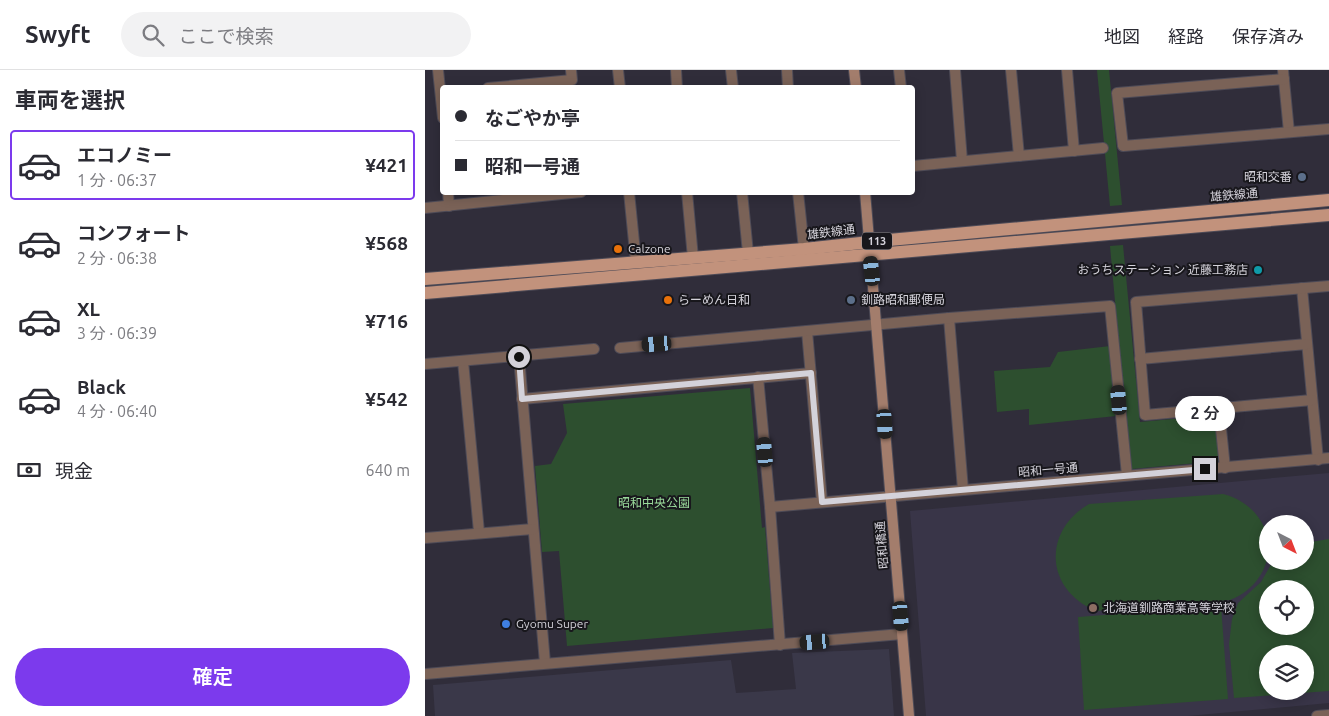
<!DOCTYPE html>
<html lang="ja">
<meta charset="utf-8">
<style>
:root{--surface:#fff;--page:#f2f2f3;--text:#2b2b33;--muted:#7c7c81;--line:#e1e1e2;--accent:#7c3aed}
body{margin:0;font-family:Ubuntu,"Noto Sans JP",sans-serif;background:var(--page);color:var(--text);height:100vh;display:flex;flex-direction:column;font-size:19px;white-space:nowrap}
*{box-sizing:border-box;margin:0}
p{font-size:16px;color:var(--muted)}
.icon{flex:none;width:28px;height:28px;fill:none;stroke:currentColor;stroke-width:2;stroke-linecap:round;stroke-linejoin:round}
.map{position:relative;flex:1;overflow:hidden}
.side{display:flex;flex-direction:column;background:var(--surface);width:425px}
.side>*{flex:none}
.guide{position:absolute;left:15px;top:15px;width:475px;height:110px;border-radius:5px;box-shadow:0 2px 12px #0003;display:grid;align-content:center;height:110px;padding:0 15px;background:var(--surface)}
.needle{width:32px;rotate:138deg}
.controls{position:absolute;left:834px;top:445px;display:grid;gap:10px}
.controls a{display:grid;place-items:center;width:55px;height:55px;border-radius:50%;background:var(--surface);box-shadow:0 2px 12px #0003;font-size:25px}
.end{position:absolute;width:22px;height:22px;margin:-11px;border:6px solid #d4d2da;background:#111;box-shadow:0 0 0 2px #111}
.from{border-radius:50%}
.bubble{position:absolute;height:35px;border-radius:18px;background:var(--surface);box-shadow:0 2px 12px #0003;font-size:16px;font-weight:600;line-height:35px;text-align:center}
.car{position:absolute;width:15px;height:30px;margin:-15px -8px;border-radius:6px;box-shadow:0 0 4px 1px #0007;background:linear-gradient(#222 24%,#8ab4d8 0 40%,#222 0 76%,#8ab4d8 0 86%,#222 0)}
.guide b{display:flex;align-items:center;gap:18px;height:48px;font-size:19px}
.guide b+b{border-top:1px solid var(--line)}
.guide i{width:12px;height:12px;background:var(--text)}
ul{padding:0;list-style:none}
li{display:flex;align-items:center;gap:15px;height:70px;margin:0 10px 8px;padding:0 5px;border:2px solid transparent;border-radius:5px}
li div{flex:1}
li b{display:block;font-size:19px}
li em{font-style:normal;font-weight:600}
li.on{border-color:var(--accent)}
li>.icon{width:45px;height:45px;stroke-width:1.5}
h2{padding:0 15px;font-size:22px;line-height:60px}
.pay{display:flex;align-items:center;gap:12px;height:55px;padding:0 15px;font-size:19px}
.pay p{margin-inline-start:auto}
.action{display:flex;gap:10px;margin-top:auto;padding:10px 15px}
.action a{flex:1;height:58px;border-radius:30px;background:var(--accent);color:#fff;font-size:20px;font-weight:600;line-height:58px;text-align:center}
header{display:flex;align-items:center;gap:30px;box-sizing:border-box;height:70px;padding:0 25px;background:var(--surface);border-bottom:1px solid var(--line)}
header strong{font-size:24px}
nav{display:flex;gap:28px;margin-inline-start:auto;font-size:18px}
.search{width:350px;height:45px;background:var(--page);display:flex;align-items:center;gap:12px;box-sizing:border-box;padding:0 18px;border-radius:28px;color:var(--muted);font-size:19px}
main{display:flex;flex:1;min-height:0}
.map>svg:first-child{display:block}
</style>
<header>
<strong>Swyft</strong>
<div class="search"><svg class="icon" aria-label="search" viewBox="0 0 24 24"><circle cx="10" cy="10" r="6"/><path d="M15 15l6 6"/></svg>ここで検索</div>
<nav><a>地図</a><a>経路</a><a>保存済み</a></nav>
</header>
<main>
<section class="side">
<h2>車両を選択</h2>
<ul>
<li class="on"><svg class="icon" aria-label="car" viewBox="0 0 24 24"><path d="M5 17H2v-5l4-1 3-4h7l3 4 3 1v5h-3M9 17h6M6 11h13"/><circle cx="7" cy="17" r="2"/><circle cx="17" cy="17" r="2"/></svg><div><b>エコノミー</b><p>1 分 · 06:37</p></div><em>¥421</em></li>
<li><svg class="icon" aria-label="car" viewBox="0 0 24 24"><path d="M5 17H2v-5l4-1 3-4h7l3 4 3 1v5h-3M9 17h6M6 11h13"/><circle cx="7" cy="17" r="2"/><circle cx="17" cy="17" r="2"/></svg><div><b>コンフォート</b><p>2 分 · 06:38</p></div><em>¥568</em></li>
<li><svg class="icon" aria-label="car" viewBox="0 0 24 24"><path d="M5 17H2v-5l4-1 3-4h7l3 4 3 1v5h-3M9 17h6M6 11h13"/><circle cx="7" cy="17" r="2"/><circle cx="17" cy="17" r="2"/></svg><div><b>XL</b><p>3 分 · 06:39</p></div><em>¥716</em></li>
<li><svg class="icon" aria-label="car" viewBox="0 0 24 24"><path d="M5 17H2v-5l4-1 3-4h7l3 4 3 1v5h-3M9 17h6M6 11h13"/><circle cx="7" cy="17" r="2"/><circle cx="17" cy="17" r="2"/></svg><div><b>Black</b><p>4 分 · 06:40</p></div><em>¥542</em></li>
</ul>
<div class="pay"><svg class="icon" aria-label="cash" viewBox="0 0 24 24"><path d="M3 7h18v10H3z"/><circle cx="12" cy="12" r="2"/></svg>現金<p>640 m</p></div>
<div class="action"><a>確定</a></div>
</section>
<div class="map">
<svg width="904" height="646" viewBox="0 0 904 646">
<rect width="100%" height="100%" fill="#302d3a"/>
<!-- commercial -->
<polygon fill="#3a3849" points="464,579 469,646 10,646 8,615 306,590 311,623 371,619 367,583"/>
<!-- built -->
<path fill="#393548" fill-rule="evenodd" d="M904 403V633L763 646H501L485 441ZM842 454H880V491H842ZM842 519H880V556H842ZM842 584H880V621H842Z"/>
<!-- green -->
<g fill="#2d4f2f" fill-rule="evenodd">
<polygon points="672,0 684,0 697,135 685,136"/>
<polygon points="698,175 715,352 791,345 794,391 696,400 691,346 604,355 604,339 572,342 569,301 625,297 633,282 694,275 685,176"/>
<polygon points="325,318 337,458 340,457 348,558 142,576 134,481 117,482 110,396 126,394 142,363 138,334"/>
<path d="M798 424C855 439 859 508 805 530L671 541C620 520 617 461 664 434Z"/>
<path d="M904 469V621L809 628 804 574 807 549 813 533 836 512 848 491H880V473ZM842 519H880V556H842ZM842 584H880V621H842Z"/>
<polygon points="796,536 803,629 659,640 653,547"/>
</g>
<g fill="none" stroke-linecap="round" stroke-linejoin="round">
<defs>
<g id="street">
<polyline points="13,0 18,48"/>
<polyline points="193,0 195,18"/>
<polyline points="251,0 252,18"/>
<polyline points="306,0 308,18"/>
<polyline points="362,0 363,18"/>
<polyline points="474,0 476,18"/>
<polyline points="530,0 537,91"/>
<polyline points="586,0 594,86"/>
<polyline points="642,0 649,81"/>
<polyline points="858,0 864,62"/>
<polyline points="859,9 692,23 698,76 904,59"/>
<polyline points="63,18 147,10 146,0"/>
<polyline points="488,96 678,78"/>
<polyline points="23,122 24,136"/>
<polyline points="204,122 211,192"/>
<polyline points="262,122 268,188"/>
<polyline points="317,122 323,183"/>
<polyline points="373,122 379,179"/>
<polyline points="0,138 156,122"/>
<polyline points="877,218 893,390"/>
<polyline points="524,248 538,420"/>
<polyline points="382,261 397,432"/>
<polyline points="195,278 524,248 685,236 702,405"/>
<polyline points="94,287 120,593"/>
<polyline points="715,289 882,274"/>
<polyline points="38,291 54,462"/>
<polyline points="0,294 169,279"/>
<polyline points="333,307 345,437 355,575"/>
<polyline points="97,329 386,303"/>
<polyline points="887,330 720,345 711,232 904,216"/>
<polyline points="794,339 800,398"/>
<polyline points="345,437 904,388"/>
<polyline points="0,468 108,459"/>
<polyline points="0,604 477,564"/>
<polyline points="892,646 904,645"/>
</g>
<g id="secondary">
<polyline points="429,0 431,18"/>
<polyline points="440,122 484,646"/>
</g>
<g id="primary">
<polyline points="0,209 379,179 464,170 904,130"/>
<polyline points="0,223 904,145"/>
</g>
</defs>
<!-- street casing -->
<use href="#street" stroke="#4e4b57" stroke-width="12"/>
<!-- secondary casing -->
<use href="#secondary" stroke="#4e4b57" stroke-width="12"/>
<!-- primary casing -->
<use href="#primary" stroke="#4e4b57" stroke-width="14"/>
<!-- street -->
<use href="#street" stroke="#7a6257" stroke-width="10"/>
<!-- secondary -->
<use href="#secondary" stroke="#a37d6c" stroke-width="10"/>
<!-- primary -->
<use href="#primary" stroke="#c2927c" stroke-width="12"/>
</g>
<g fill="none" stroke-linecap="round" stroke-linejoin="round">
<!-- route -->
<polyline stroke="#d4d2da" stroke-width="6" points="94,287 97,329 386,303 397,432 780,399"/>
</g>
<!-- markers -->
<g fill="#5c6f8a" stroke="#18171c" stroke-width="2">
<circle cx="877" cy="107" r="5"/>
<circle cx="426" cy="230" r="5"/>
</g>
<g fill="#e8710a" stroke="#18171c" stroke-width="2">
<circle cx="193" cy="179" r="5"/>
<circle cx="243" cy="230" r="5"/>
</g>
<circle fill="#0f9aa8" stroke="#18171c" stroke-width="2" cx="833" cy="200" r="5"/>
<circle fill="#8d6e63" stroke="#18171c" stroke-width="2" cx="668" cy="538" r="5"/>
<circle fill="#3f7fe0" stroke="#18171c" stroke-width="2" cx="81" cy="554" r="5"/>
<g text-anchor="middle" stroke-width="4" stroke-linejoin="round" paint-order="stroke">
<!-- shield labels -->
<rect fill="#18171c" stroke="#9c9aa1" stroke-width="1" x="437" y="162.5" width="30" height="17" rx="4"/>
<g font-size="11" font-weight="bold" fill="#d4d2da">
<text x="452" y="175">113</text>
</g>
<!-- poi labels -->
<g font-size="12" fill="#d4d2da" stroke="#18171c" text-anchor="start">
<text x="867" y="111" text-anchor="end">昭和交番</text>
<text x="203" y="183">Calzone</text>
<text x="823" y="204" text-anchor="end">おうちステーション 近藤工務店</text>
<text x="253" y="234">らーめん日和</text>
<text x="436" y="234">釧路昭和郵便局</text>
<text x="678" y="542">北海道釧路商業高等学校</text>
<text x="91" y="558">Gyomu Super</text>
</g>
<!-- street labels -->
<g font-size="12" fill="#d4d2da" stroke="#18171c">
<text transform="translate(809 125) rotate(-5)" y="4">雄鉄線通</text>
<text transform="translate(406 162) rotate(-7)" y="4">雄鉄線通</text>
<text transform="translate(623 400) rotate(-5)" y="4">昭和一号通</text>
<text transform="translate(457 475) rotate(-95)" y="4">昭和橋通</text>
</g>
<!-- park labels -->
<g font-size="12" fill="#9ada9b" stroke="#18171c">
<text x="229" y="437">昭和中央公園</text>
</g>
</g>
</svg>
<div class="controls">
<a><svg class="needle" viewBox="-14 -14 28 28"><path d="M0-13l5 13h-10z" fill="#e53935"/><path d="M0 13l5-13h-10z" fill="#7c7c81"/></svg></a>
<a><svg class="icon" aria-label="locate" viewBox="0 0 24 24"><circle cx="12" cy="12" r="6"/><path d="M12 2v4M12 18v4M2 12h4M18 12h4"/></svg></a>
<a><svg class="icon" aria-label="layers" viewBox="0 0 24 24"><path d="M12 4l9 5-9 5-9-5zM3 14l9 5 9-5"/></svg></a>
</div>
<i class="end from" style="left:94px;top:287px"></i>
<i class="end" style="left:780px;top:399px"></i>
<div class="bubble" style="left:750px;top:326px;width:60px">2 分</div>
<i class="car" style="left:447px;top:201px;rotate:354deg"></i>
<i class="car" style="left:232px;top:274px;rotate:265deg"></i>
<i class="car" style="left:694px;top:330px;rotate:355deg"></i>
<i class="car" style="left:460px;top:354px;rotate:176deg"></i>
<i class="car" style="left:340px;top:382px;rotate:355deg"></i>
<i class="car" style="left:476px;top:546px;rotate:175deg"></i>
<i class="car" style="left:390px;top:572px;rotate:265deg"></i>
<div class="guide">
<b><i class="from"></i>なごやか亭</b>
<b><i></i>昭和一号通</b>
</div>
</div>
</main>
